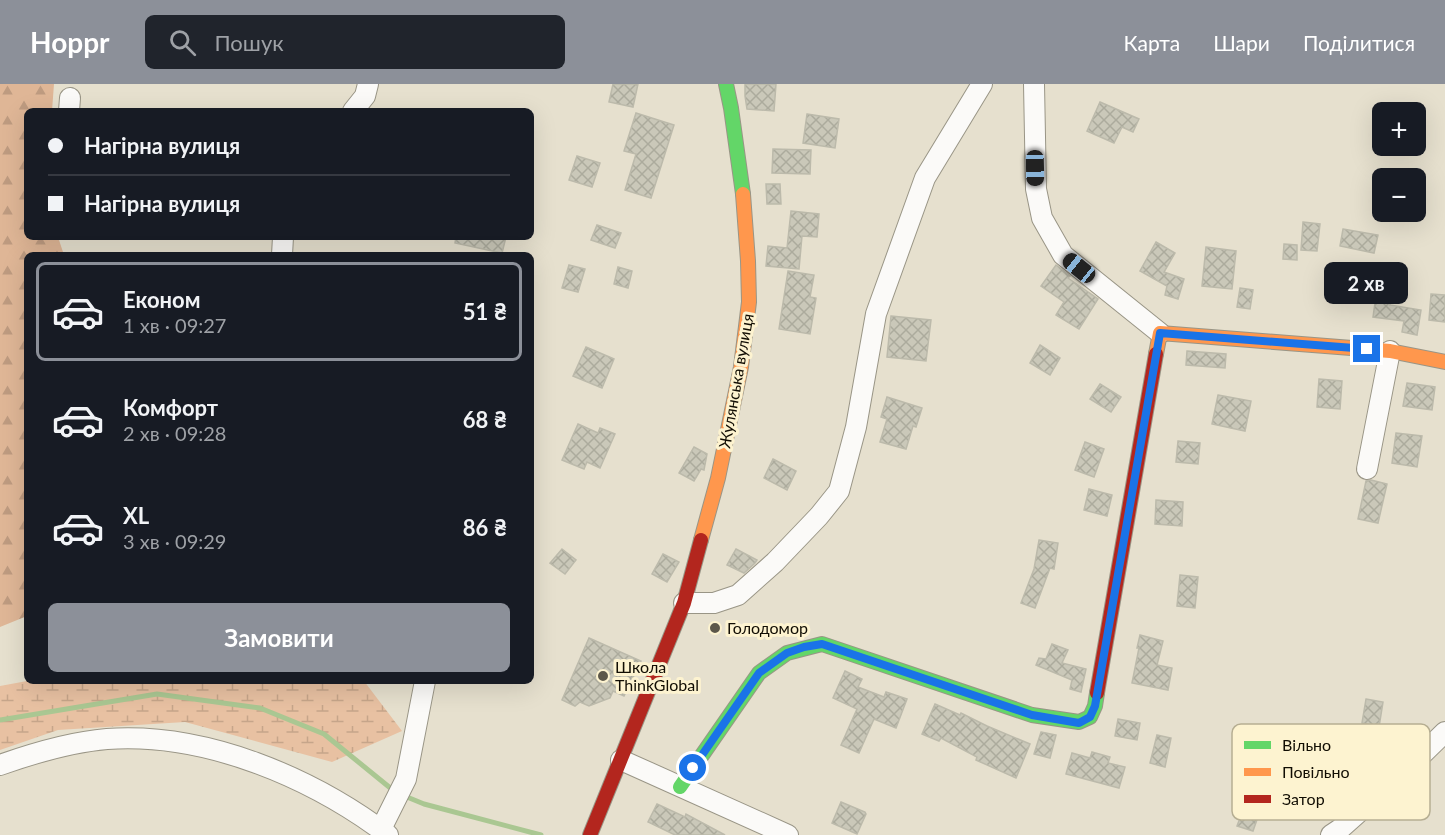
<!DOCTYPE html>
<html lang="uk">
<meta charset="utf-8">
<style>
:root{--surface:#171b24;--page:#20242c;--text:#f1f3f6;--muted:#9ea1a6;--line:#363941;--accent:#8c9099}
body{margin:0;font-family:Lato,sans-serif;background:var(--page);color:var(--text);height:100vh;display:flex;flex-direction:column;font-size:22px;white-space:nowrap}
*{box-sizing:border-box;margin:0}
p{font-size:20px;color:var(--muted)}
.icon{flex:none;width:33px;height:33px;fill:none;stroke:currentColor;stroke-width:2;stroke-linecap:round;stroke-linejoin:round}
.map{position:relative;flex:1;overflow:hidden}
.sheet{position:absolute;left:24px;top:168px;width:510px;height:432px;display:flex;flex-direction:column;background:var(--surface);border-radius:9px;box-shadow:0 6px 24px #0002}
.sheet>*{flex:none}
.guide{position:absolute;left:24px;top:24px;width:510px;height:132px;border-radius:9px;box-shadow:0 6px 24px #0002;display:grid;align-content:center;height:132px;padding:0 24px;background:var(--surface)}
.tools{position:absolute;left:1372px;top:18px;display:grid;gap:12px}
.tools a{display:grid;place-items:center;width:54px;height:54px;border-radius:9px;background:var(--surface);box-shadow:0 6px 24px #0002;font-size:30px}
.end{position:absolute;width:27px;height:27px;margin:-14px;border:8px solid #1a73e8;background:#fff;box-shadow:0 0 0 3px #fff}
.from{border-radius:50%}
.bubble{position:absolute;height:42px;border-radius:9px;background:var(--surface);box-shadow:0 6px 24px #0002;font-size:20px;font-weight:700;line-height:42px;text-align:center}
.car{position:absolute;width:18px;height:36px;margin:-18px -9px;border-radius:8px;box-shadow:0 0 4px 2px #0007;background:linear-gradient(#222 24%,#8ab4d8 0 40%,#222 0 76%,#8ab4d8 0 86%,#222 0)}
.guide b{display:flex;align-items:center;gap:21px;height:57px;font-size:22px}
.guide b+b{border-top:2px solid var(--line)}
.guide i{width:15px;height:15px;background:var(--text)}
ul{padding:10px 0 0;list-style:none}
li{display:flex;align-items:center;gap:18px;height:99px;margin:0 12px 9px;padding:0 12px;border:3px solid transparent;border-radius:9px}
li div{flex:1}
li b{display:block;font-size:22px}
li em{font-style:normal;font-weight:700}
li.selected{border-color:var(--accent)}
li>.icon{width:54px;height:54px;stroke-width:1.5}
.cta{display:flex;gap:12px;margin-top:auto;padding:12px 24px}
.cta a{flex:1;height:69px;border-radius:9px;background:var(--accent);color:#fff;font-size:24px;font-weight:700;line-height:69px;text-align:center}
header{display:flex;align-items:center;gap:36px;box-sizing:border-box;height:84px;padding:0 30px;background:var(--accent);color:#fff}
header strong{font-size:28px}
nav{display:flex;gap:33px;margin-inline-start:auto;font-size:21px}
.search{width:420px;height:54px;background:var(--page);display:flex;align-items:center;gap:15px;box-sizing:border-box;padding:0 21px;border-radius:9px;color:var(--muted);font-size:22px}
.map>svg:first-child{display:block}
</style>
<header>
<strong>Hoppr</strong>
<div class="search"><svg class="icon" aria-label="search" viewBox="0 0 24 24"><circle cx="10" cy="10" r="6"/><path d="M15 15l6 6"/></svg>Пошук</div>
<nav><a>Карта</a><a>Шари</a><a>Поділитися</a></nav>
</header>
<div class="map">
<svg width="1445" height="751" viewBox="0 0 1445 751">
<defs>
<pattern id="forest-firs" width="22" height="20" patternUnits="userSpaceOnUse" patternTransform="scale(1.5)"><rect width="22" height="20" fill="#dfb696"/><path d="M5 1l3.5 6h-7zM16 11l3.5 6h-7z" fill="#be9b80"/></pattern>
<pattern id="wetland-marsh" width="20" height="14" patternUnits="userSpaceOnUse" patternTransform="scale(1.5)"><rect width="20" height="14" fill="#e8c1a2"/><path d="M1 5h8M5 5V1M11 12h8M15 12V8" fill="none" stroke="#c6a58a"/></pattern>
<pattern id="building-cross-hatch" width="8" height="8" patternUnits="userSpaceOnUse" patternTransform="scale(1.5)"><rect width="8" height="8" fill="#cac8b9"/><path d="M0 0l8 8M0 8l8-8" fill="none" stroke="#acab9d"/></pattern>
</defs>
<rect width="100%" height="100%" fill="#e6e0ce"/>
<!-- forest -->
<polygon fill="url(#forest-firs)" points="0,0 54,0 52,27 27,27 27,153 58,153 64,171 27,171 27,532 0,543"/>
<!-- wetland -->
<polygon fill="url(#wetland-marsh)" points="27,597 364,597 402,647 332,678 185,638 58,646 0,666 0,602"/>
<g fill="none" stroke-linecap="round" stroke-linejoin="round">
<!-- stream -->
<g stroke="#aac792" stroke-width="5">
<polyline points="0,636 157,610 260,624 324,650 394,707"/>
<polyline points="407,713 424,720 541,751"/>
</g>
</g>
<!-- building -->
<g fill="url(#building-cross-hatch)" stroke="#bcbaab" stroke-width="1.5">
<polygon points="613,0 638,0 633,23 609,18"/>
<polygon points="745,0 776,0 774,27 747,25 745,12"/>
<polygon points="1100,18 1139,35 1133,48 1122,43 1114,59 1087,47"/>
<polygon points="636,29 674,41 651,114 625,106 636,70 624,67"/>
<polygon points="807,30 839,35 835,64 803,59"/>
<polygon points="773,65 811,66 810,90 772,89"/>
<polygon points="577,72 600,79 592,103 569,96"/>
<polygon points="766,100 780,100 781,120 767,120"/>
<polygon points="791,127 819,130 817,153 802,152 799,185 766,182 768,162 787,164"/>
<polygon points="1303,138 1320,140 1317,167 1301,166"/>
<polygon points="597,141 621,149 615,164 591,156"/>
<polygon points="1343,145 1378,151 1374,169 1340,162"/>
<polygon points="456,153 506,153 502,169 455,159"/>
<polygon points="1156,158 1175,169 1164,188 1184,195 1178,215 1165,211 1167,202 1140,187"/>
<polygon points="1284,160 1297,161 1297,176 1283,175"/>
<polygon points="1206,163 1236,167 1232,205 1202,202"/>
<polygon points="569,181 585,185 578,208 562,204"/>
<polygon points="1056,181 1070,192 1068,194 1098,215 1079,245 1056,231 1064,218 1041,202"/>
<polygon points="618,183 632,187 628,204 614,200"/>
<polygon points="788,187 814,191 810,213 816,214 810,250 779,245"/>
<polygon points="1240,204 1253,206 1250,225 1237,223"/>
<polygon points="1377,205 1392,207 1390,221 1421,226 1417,251 1402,248 1404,237 1373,233"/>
<polygon points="1431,210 1445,211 1445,238 1429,236"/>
<polygon points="891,232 931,236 926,277 887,273"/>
<polygon points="1040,261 1060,274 1050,291 1030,279"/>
<polygon points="586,263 614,275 602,304 573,292"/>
<polygon points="1187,267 1226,270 1225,284 1186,281"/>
<polygon points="1319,295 1342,297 1340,325 1317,323"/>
<polygon points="1407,299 1435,303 1432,326 1403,322"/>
<polygon points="1100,300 1121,313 1111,328 1090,315"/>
<polygon points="1218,311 1251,317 1245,347 1212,340"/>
<polygon points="887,313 922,324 916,343 913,342 906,365 880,358 887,335 881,333"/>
<polygon points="578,340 598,349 600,344 615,350 600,384 587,378 584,385 562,376"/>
<polygon points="1396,349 1422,352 1417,383 1392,379"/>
<polygon points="1178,357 1200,359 1198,380 1176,378"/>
<polygon points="1085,358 1104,365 1094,393 1075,386"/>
<polygon points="694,363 707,370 704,386 701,385 694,397 679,389"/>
<polygon points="773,375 796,387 787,406 764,394"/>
<polygon points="1371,396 1387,400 1378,439 1358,435 1366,397"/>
<polygon points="1089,405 1112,411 1107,432 1084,426"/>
<polygon points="1156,416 1183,418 1182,442 1155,440"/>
<polygon points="1039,456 1058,459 1054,485 1050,484 1035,524 1021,519 1034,485"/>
<polygon points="562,465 576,476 565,490 550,479"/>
<polygon points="736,465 757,476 755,479 744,489 727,481"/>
<polygon points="663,470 679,478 667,498 652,490"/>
<polygon points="1180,491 1198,493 1195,524 1177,522"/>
<polygon points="1140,551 1163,557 1157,581 1172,584 1168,606 1132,599 1139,564 1137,564"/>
<polygon points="589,554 641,577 624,612 613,607 610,614 589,622 580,618 575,622 562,616"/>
<polygon points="1052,560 1068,566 1062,579 1086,585 1081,608 1070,605 1072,596 1036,581 1039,574 1046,575"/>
<polygon points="845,587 862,595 858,603 884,613 886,608 907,615 896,644 874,635 859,669 841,661 857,625 833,614"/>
<polygon points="1366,615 1383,618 1379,643 1362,639"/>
<polygon points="935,620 960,631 961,629 987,642 1030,660 1016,694 976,676 977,673 941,654 939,657 922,650"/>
<polygon points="1118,635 1140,639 1137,656 1115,652"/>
<polygon points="1041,648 1056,651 1050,674 1034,670"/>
<polygon points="1157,651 1171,654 1165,683 1150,679"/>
<polygon points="1092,668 1110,673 1108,679 1125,683 1119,704 1066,690 1072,669 1090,674"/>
<polygon points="1249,710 1272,718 1267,732 1259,730 1253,747 1237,742"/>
<polygon points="841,718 865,728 866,730 857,750 832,739"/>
<polygon points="657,720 685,733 686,730 725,751 675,751 648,738"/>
</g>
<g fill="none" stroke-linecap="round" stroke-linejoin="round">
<defs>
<g id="street">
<polyline points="1034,0 1036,105 1042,134 1063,171 1160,249"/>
<polyline points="69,27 70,14"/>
<polyline points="353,27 365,12 368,0"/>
<polyline points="282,171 283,153"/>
<polyline points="1367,385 1390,267"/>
<polyline points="684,519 714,519 738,511 775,478 819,432 839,407 856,343 876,230 925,94 982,0"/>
<polyline points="621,676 788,751"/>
<path d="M0 681C34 669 70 658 107 655 205 648 311 693 388 751"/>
<polyline points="381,745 406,695 425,597"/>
<polyline points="1331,751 1340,745 1405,687 1445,648"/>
</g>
<g id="fast">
<polyline points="726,0 731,24 743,110"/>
<polyline points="680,703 759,589 787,569 822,560 1032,631 1079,638 1090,633 1095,622 1097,609"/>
</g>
<g id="slow">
<polyline points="1156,270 1160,249 1390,267 1445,278"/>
<polyline points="701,456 718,394 741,283 749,218 748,177 743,110"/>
</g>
<g id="jam">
<polyline points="1097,609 1156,270"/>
<polyline points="590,751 684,519 701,456"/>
</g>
</defs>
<!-- street casing -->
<use href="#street" stroke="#999586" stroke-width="22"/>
<!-- fast casing -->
<use href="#fast" stroke="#999586" stroke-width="16"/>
<!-- slow casing -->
<use href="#slow" stroke="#999586" stroke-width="16"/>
<!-- jam casing -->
<use href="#jam" stroke="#999586" stroke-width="16"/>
<!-- street -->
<use href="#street" stroke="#fbfaf8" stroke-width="20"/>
<!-- fast -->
<use href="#fast" stroke="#63d668" stroke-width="14"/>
<!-- slow -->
<use href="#slow" stroke="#ff974d" stroke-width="14"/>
<!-- jam -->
<use href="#jam" stroke="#b3261e" stroke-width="14"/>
</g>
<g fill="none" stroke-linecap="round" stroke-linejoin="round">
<!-- route -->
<polyline stroke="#1a73e8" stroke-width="8" points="693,684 759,589 787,569 804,563 822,560 1032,631 1079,639 1090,633 1095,622 1160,249 1367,265"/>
</g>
<!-- markers -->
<g fill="#5c574a" stroke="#fdf3d0" stroke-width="2">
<circle cx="715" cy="544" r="6"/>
<circle cx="603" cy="592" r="6"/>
</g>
<g text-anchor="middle" stroke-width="6" stroke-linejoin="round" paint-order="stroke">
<!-- street labels -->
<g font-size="16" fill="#110d03" stroke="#fdf3d0">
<text transform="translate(736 297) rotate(-80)" y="6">Жулянська вулиця</text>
</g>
<!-- poi labels -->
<g font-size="16" fill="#110d03" stroke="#fdf3d0" text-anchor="start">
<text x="727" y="550">Голодомор</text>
<text x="615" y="589">Школа<tspan x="615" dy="18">ThinkGlobal</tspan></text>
</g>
</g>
<!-- legend -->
<rect x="1232" y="640" width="198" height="96" rx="9" fill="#fdf3d0" stroke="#b6ae92" stroke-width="1.5"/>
<rect x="1244" y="657" width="27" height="8" fill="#63d668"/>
<rect x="1244" y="684" width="27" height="8" fill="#ff974d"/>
<rect x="1244" y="711" width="27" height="8" fill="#b3261e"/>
<g font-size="16" fill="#110d03">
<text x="1282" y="667">Вільно</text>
<text x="1282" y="694">Повільно</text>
<text x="1282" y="721">Затор</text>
</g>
</svg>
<div class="tools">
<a>+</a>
<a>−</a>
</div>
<i class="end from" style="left:693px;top:684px"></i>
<i class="end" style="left:1367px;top:265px"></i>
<div class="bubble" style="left:1324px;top:178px;width:84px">2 хв</div>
<i class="car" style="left:1035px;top:84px;rotate:179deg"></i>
<i class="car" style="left:1079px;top:184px;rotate:309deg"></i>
<div class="guide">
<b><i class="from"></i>Нагірна вулиця</b>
<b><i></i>Нагірна вулиця</b>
</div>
<section class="sheet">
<ul>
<li class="selected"><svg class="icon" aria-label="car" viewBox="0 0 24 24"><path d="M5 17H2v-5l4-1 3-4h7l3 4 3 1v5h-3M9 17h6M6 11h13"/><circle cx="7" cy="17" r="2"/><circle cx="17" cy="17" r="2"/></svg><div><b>Економ</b><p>1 хв · 09:27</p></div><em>51 ₴</em></li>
<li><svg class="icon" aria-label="car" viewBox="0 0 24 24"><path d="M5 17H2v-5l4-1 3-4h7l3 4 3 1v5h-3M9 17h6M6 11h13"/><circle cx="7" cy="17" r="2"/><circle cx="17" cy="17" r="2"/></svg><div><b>Комфорт</b><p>2 хв · 09:28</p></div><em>68 ₴</em></li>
<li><svg class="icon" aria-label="car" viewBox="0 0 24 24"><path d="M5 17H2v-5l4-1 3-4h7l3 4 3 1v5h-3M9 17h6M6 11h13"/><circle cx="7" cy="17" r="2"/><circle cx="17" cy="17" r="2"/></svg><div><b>XL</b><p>3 хв · 09:29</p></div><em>86 ₴</em></li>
</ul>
<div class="cta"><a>Замовити</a></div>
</section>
</div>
